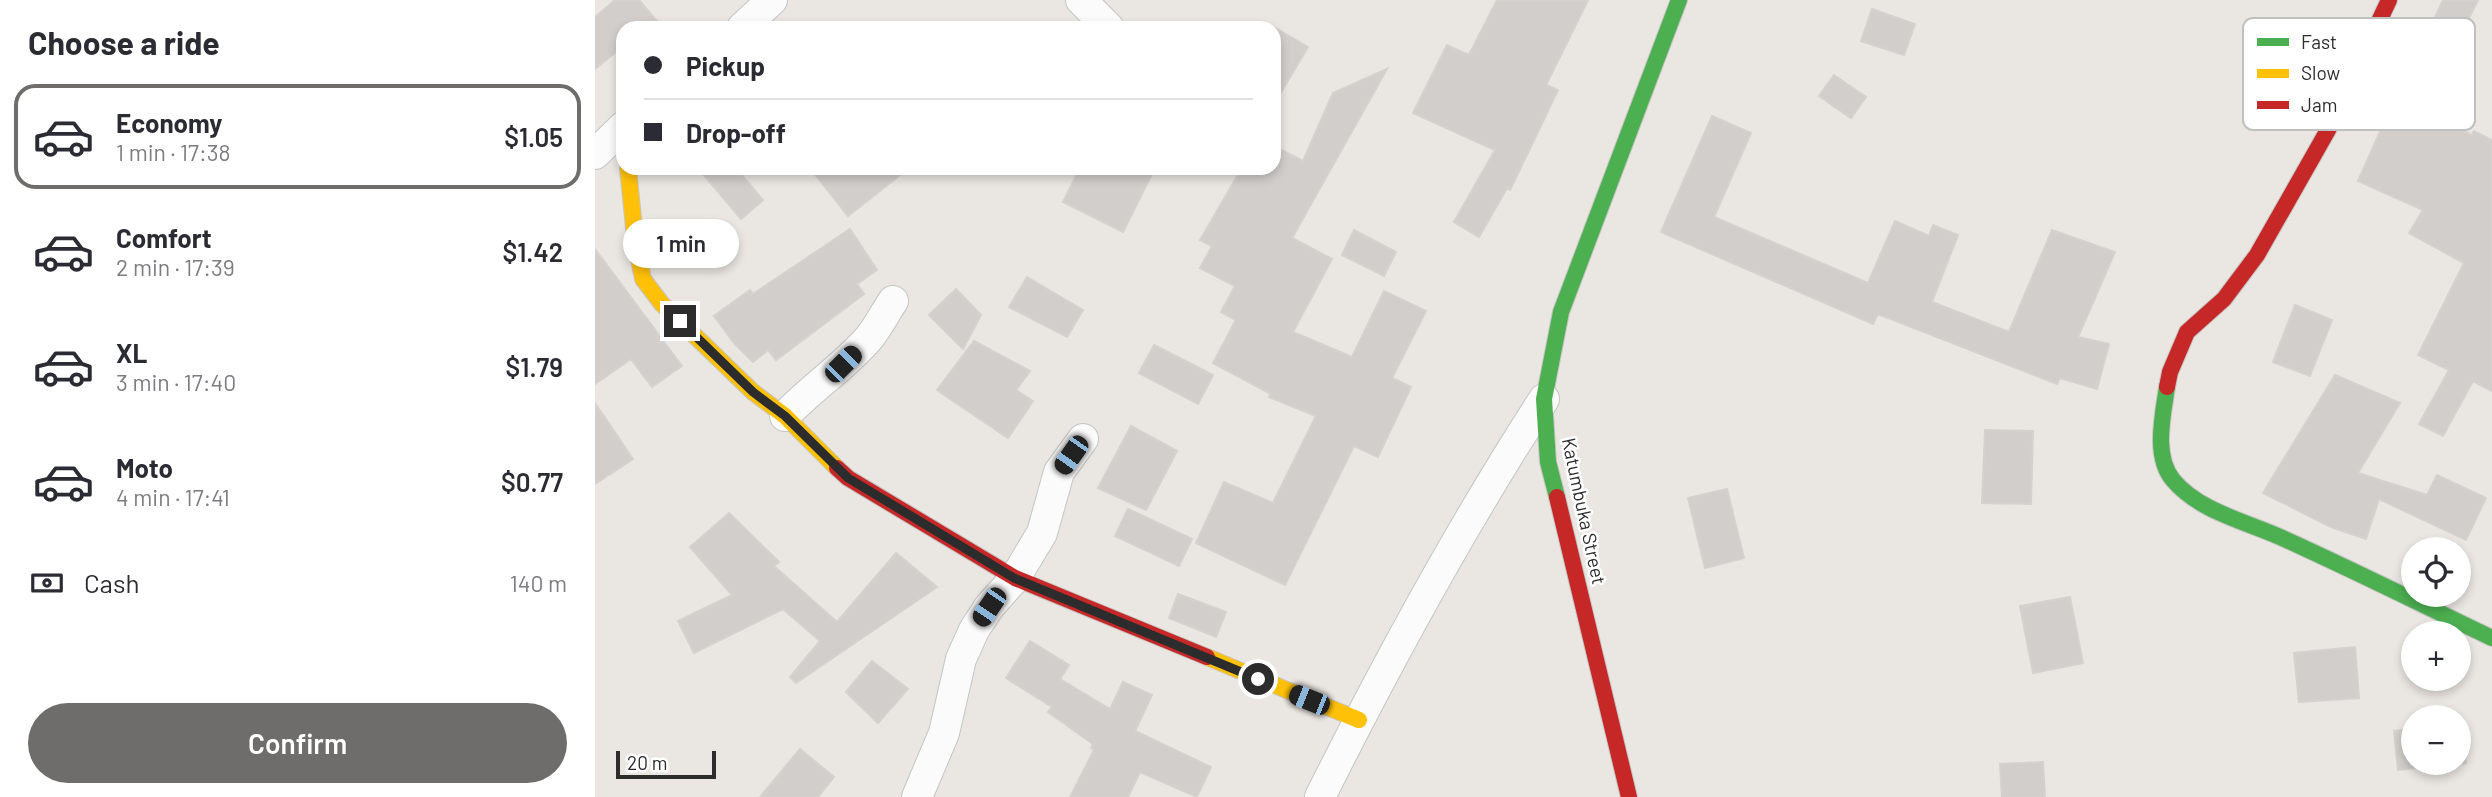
<!DOCTYPE html>
<meta charset="utf-8">
<style>
:root{--surface:#fff;--page:#f7f7f7;--text:#2b2b33;--muted:#7c7c81;--line:#e1e1e2;--accent:#6e6d6c}
body{margin:0;font-family:Barlow,sans-serif;background:var(--page);color:var(--text);height:100vh;display:flex;flex-direction:column;font-size:26px;white-space:nowrap}
*{box-sizing:border-box;margin:0}
p{font-size:23px;color:var(--muted)}
.icon{flex:none;width:38px;height:38px;fill:none;stroke:currentColor;stroke-width:2;stroke-linecap:round;stroke-linejoin:round}
.map{position:relative;flex:1;overflow:hidden}
.panel{display:flex;flex-direction:column;background:var(--surface);width:595px}
.panel>*{flex:none}
.banner{position:absolute;left:21px;top:21px;width:665px;height:154px;border-radius:21px;box-shadow:0 4px 10px #0003;display:grid;align-content:center;height:154px;padding:0 28px;background:var(--surface)}
.fabs{position:absolute;left:1806px;top:537px;display:grid;gap:14px}
.fabs a{display:grid;place-items:center;width:70px;height:70px;border-radius:50%;background:var(--surface);box-shadow:0 4px 10px #0003;font-size:35px}
.scale{position:absolute;left:21px;bottom:18px;width:100px;box-sizing:border-box;padding-left:7px;border:4px solid #2c2c2c;border-top:0;font-size:19px;line-height:24px;white-space:nowrap;color:#2c2c2c;-webkit-text-stroke:5px #fff;paint-order:stroke}
.end{position:absolute;width:32px;height:32px;margin:-16px;border:9px solid #2c2c2c;background:#fff;box-shadow:0 0 0 4px #fff}
.from{border-radius:50%}
.bubble{position:absolute;height:49px;border-radius:24px;background:var(--surface);box-shadow:0 4px 10px #0003;font-size:23px;font-weight:600;line-height:49px;text-align:center}
.car{position:absolute;width:21px;height:42px;margin:-21px -10px;border-radius:9px;box-shadow:0 0 5px 2px #0007;background:linear-gradient(#222 24%,#8ab4d8 0 40%,#222 0 76%,#8ab4d8 0 86%,#222 0)}
.banner b{display:flex;align-items:center;gap:24px;height:66px;font-size:26px}
.banner b+b{border-top:2px solid var(--line)}
.banner i{width:18px;height:18px;background:var(--text)}
ul{padding:0;list-style:none}
li{display:flex;align-items:center;gap:21px;height:105px;margin:0 14px 10px;padding:0 14px;border:4px solid transparent;border-radius:21px}
li div{flex:1}
li b{display:block;font-size:26px}
li em{font-style:normal;font-weight:600}
li.active{border-color:var(--accent)}
li>.icon{width:63px;height:63px;stroke-width:1.5}
h2{padding:0 28px;font-size:32px;line-height:84px}
.pay{display:flex;align-items:center;gap:18px;height:77px;padding:0 28px;font-size:26px}
.pay p{margin-inline-start:auto}
.cta{display:flex;gap:14px;margin-top:auto;padding:14px 28px}
.cta a{flex:1;height:80px;border-radius:42px;background:var(--accent);color:#fff;font-size:28px;font-weight:600;line-height:80px;text-align:center}
main{display:flex;flex:1;min-height:0}
.map>svg:first-child{display:block}
</style>
<main>
<section class="panel">
<h2>Choose a ride</h2>
<ul>
<li class="active"><svg class="icon" aria-label="car" viewBox="0 0 24 24"><path d="M5 17H2v-5l4-1 3-4h7l3 4 3 1v5h-3M9 17h6M6 11h13"/><circle cx="7" cy="17" r="2"/><circle cx="17" cy="17" r="2"/></svg><div><b>Economy</b><p>1 min · 17:38</p></div><em>$1.05</em></li>
<li><svg class="icon" aria-label="car" viewBox="0 0 24 24"><path d="M5 17H2v-5l4-1 3-4h7l3 4 3 1v5h-3M9 17h6M6 11h13"/><circle cx="7" cy="17" r="2"/><circle cx="17" cy="17" r="2"/></svg><div><b>Comfort</b><p>2 min · 17:39</p></div><em>$1.42</em></li>
<li><svg class="icon" aria-label="car" viewBox="0 0 24 24"><path d="M5 17H2v-5l4-1 3-4h7l3 4 3 1v5h-3M9 17h6M6 11h13"/><circle cx="7" cy="17" r="2"/><circle cx="17" cy="17" r="2"/></svg><div><b>XL</b><p>3 min · 17:40</p></div><em>$1.79</em></li>
<li><svg class="icon" aria-label="car" viewBox="0 0 24 24"><path d="M5 17H2v-5l4-1 3-4h7l3 4 3 1v5h-3M9 17h6M6 11h13"/><circle cx="7" cy="17" r="2"/><circle cx="17" cy="17" r="2"/></svg><div><b>Moto</b><p>4 min · 17:41</p></div><em>$0.77</em></li>
</ul>
<div class="pay"><svg class="icon" aria-label="cash" viewBox="0 0 24 24"><path d="M3 7h18v10H3z"/><circle cx="12" cy="12" r="2"/></svg>Cash<p>140 m</p></div>
<div class="cta"><a>Confirm</a></div>
</section>
<div class="map">
<svg width="1897" height="797" viewBox="0 0 1897 797">
<rect width="100%" height="100%" fill="#eae6e2"/>
<!-- building -->
<g fill="#d1cecb" stroke="#d5d1ce" stroke-width="2">
<polygon points="20,0 44,0 68,28 28,28 28,46 0,69 0,17"/>
<polygon points="902,0 993,0 951,85 963,90 915,190 912,188 884,237 859,222 900,150 818,113 852,45 874,55"/>
<polygon points="1848,0 1883,0 1855,56 1828,43"/>
<polygon points="1277,9 1320,24 1309,55 1266,41"/>
<polygon points="679,27 713,47 679,104"/>
<polygon points="792,69 697,238 737,259 698,332 757,357 789,291 831,311 797,378 816,387 783,457 759,446 690,585 601,543 629,482 678,503 721,416 674,397 676,394 618,363 641,320 626,312 640,286 605,268 617,246 605,240 647,168 679,168 679,151 681,147 708,161 738,93"/>
<polygon points="1239,75 1271,97 1256,118 1224,96"/>
<polygon points="1799,100 1877,135 1879,131 1897,140 1897,391 1878,381 1848,436 1824,424 1854,370 1823,355 1869,263 1814,233 1828,210 1763,181"/>
<polygon points="1117,116 1156,133 1119,217 1273,283 1300,221 1334,236 1338,225 1363,235 1337,302 1414,332 1457,230 1520,252 1483,337 1514,344 1502,389 1465,378 1462,384 1283,314 1278,324 1066,232"/>
<polygon points="103,168 141,168 168,200 146,219"/>
<polygon points="215,168 314,168 253,216"/>
<polygon points="485,168 560,168 528,232 468,202"/>
<polygon points="255,229 282,270 262,284 269,294 181,360 173,350 158,362 139,343 119,316 155,290 158,294"/>
<polygon points="759,230 801,252 789,276 747,255"/>
<polygon points="0,249 87,366 57,387 36,359 0,384"/>
<polygon points="432,277 488,310 472,337 414,307"/>
<polygon points="361,289 386,315 368,349 334,315"/>
<polygon points="1700,305 1737,320 1715,376 1678,362"/>
<polygon points="379,341 435,371 421,390 438,401 413,438 342,390"/>
<polygon points="559,345 618,375 603,404 544,373"/>
<polygon points="1740,375 1805,403 1763,473 1832,495 1842,475 1891,498 1871,540 1784,499 1771,539 1736,527 1668,493"/>
<polygon points="0,403 38,459 0,484"/>
<polygon points="536,426 582,451 551,510 503,488"/>
<polygon points="1390,430 1438,431 1436,504 1387,503"/>
<polygon points="1132,489 1149,558 1110,568 1093,498"/>
<polygon points="533,509 597,539 584,566 520,536"/>
<polygon points="134,513 184,562 179,566 242,622 301,553 342,587 201,683 195,677 225,641 188,609 99,653 83,621 137,595 95,547"/>
<polygon points="583,594 631,612 621,637 574,618"/>
<polygon points="1475,597 1488,663 1438,673 1425,606"/>
<polygon points="435,641 474,665 465,679 515,709 528,682 557,695 540,731 616,767 602,797 545,772 533,797 475,797 499,750 496,748 498,744 453,712 457,707 411,678"/>
<polygon points="1760,647 1764,698 1704,702 1699,653"/>
<polygon points="277,661 313,689 283,723 251,692"/>
<polygon points="1864,724 1867,724 1871,763 1803,770 1799,731 1818,729 1818,763 1864,763"/>
<polygon points="205,749 239,777 223,797 165,797"/>
<polygon points="1448,762 1450,797 1407,797 1405,764"/>
</g>
<g fill="none" stroke-linecap="round" stroke-linejoin="round">
<defs>
<g id="street">
<polyline points="486,0 514,28"/>
<polyline points="147,28 177,0"/>
<polyline points="0,154 28,127"/>
<path d="M190 416C216 388 249 367 274 338 283 327 290 313 298 301"/>
<polyline points="322,797 349,733 366,659 379,630 394,607 420,578 447,533 464,472 488,439"/>
<path d="M725 797C793 661 866 527 949 399"/>
</g>
<g id="fast">
<path d="M1572 387C1568 415 1558 456 1578 480 1604 511 1649 521 1685 537 1756 569 1826 604 1897 638"/>
<polyline points="962,497 953,462 949,399 966,312 1084,0"/>
</g>
<g id="slow">
<polyline points="33,168 40,238 48,279 67,304 158,392 190,416 242,468"/>
<polyline points="612,657 764,720"/>
</g>
<g id="jam">
<polyline points="1572,387 1575,372 1592,332 1629,299 1662,255 1733,130 1794,0"/>
<polyline points="242,468 253,478 420,578 612,657"/>
<polyline points="962,497 1034,797"/>
</g>
</defs>
<!-- street casing -->
<use href="#street" stroke="#c6c5c5" stroke-width="32"/>
<!-- fast casing -->
<use href="#fast" stroke="#c6c5c5" stroke-width="18"/>
<!-- slow casing -->
<use href="#slow" stroke="#c6c5c5" stroke-width="18"/>
<!-- jam casing -->
<use href="#jam" stroke="#c6c5c5" stroke-width="18"/>
<!-- street -->
<use href="#street" stroke="#fcfbfb" stroke-width="30"/>
<!-- fast -->
<use href="#fast" stroke="#4caf50" stroke-width="16"/>
<!-- slow -->
<use href="#slow" stroke="#ffc107" stroke-width="16"/>
<!-- jam -->
<use href="#jam" stroke="#c62828" stroke-width="16"/>
</g>
<g fill="none" stroke-linecap="round" stroke-linejoin="round">
<!-- route -->
<polyline stroke="#2c2c2c" stroke-width="9" points="85,321 158,392 190,416 253,478 419,578 663,679"/>
</g>
<g text-anchor="middle" stroke-width="5" stroke-linejoin="round" paint-order="stroke">
<!-- street labels -->
<g font-size="19" fill="#2c2c2c" stroke="#fff">
<text transform="translate(989 511) rotate(78)" y="7">Katumbuka Street</text>
</g>
</g>
<!-- legend -->
<rect x="1648" y="18" width="232" height="112" rx="10" fill="#fff" stroke="#c0c0c0" stroke-width="2"/>
<rect x="1662" y="38" width="32" height="8" fill="#4caf50"/>
<rect x="1662" y="69" width="32" height="9" fill="#ffc107"/>
<rect x="1662" y="101" width="32" height="8" fill="#c62828"/>
<g font-size="19" fill="#2c2c2c">
<text x="1706" y="49">Fast</text>
<text x="1706" y="80">Slow</text>
<text x="1706" y="112">Jam</text>
</g>
</svg>
<div class="fabs">
<a><svg class="icon" aria-label="locate" viewBox="0 0 24 24"><circle cx="12" cy="12" r="6"/><path d="M12 2v4M12 18v4M2 12h4M18 12h4"/></svg></a>
<a>+</a>
<a>−</a>
</div>
<div class="scale">20 m</div>
<i class="end from" style="left:663px;top:679px"></i>
<i class="end" style="left:85px;top:321px"></i>
<div class="bubble" style="left:28px;top:219px;width:116px">1 min</div>
<i class="car" style="left:248px;top:364px;rotate:45deg"></i>
<i class="car" style="left:476px;top:455px;rotate:215deg"></i>
<i class="car" style="left:394px;top:607px;rotate:214deg"></i>
<i class="car" style="left:714px;top:700px;rotate:292deg"></i>
<div class="banner">
<b><i class="from"></i>Pickup</b>
<b><i></i>Drop-off</b>
</div>
</div>
</main>
